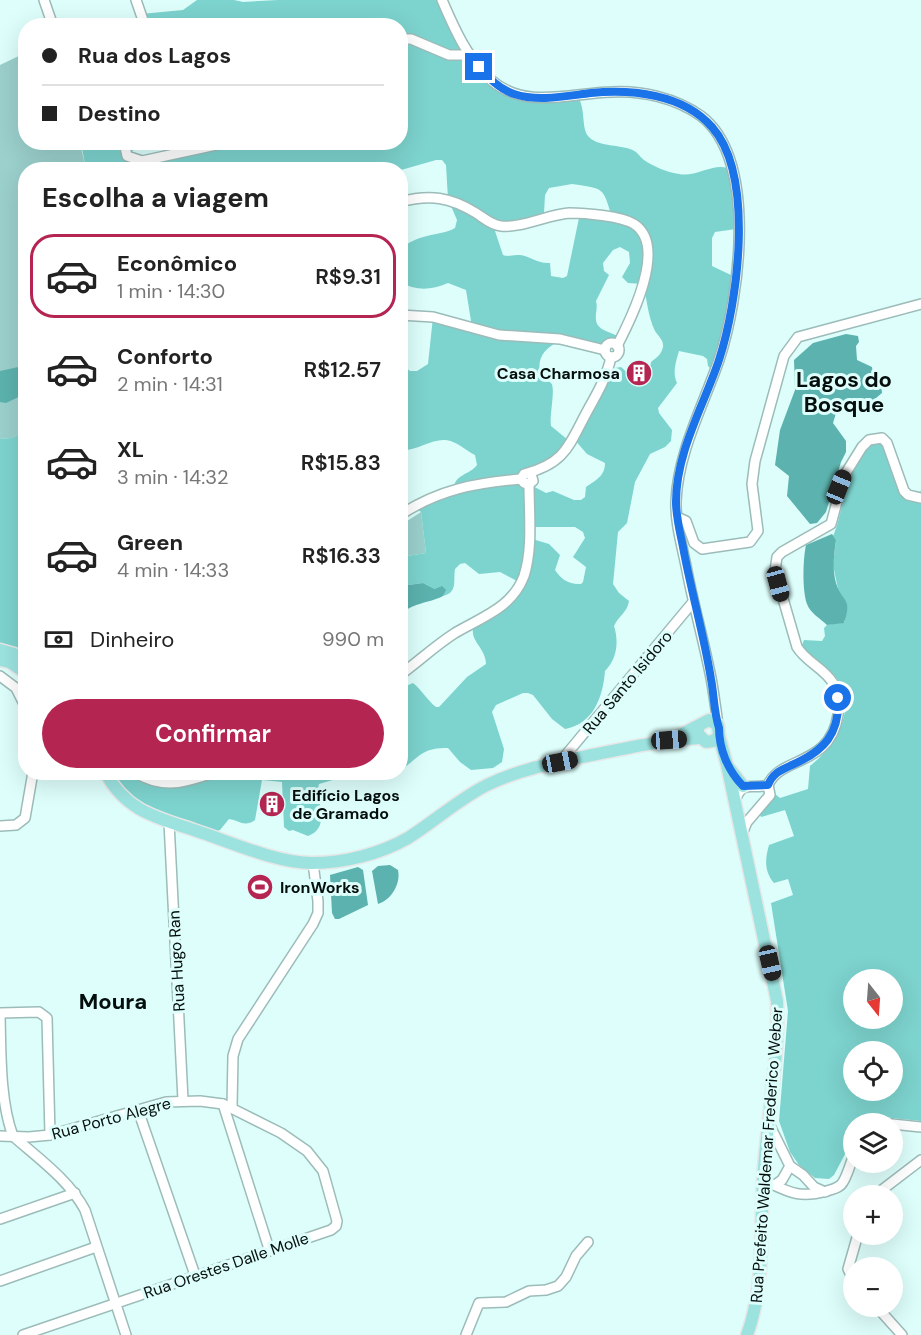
<!DOCTYPE html>
<html lang="pt">
<meta charset="utf-8">
<style>
:root{--surface:#fff;--page:#f2f2f2;--text:#222;--muted:#767676;--line:#e0e0e0;--accent:#b52552}
body{margin:0;font-family:"DM Sans",sans-serif;background:var(--page);color:var(--text);height:100vh;display:flex;flex-direction:column;font-size:22px;white-space:nowrap}
*{box-sizing:border-box;margin:0}
p{font-size:20px;color:var(--muted)}
.icon{flex:none;width:33px;height:33px;fill:none;stroke:currentColor;stroke-width:2;stroke-linecap:round;stroke-linejoin:round}
.map{position:relative;flex:1;overflow:hidden}
.details{position:absolute;left:18px;top:162px;width:390px;height:618px;display:flex;flex-direction:column;background:var(--surface);border-radius:24px;box-shadow:0 6px 24px #0002}
.details>*{flex:none}
.top-card{position:absolute;left:18px;top:18px;width:390px;height:132px;border-radius:24px;box-shadow:0 6px 24px #0002;display:grid;align-content:center;height:132px;padding:0 24px;background:var(--surface)}
.needle{width:39px;rotate:163deg}
.tools{position:absolute;left:843px;top:969px;display:grid;gap:12px}
.tools a{display:grid;place-items:center;width:60px;height:60px;border-radius:50%;background:var(--surface);box-shadow:0 6px 24px #0002;font-size:30px}
.end{position:absolute;width:27px;height:27px;margin:-14px;border:8px solid #1a73e8;background:#fff;box-shadow:0 0 0 3px #fff}
.from{border-radius:50%}
.car{position:absolute;width:18px;height:36px;margin:-18px -9px;border-radius:8px;box-shadow:0 0 4px 2px #0007;background:linear-gradient(#222 24%,#8ab4d8 0 40%,#222 0 76%,#8ab4d8 0 86%,#222 0)}
.top-card b{display:flex;align-items:center;gap:21px;height:57px;font-size:22px}
.top-card b+b{border-top:2px solid var(--line)}
.top-card i{width:15px;height:15px;background:var(--text)}
ul{padding:0;list-style:none}
li{display:flex;align-items:center;gap:18px;height:84px;margin:0 12px 9px;padding:0 12px;border:3px solid transparent;border-radius:24px}
li div{flex:1}
li b{display:block;font-size:22px}
li em{font-style:normal;font-weight:600}
li.active{border-color:var(--accent)}
li>.icon{width:54px;height:54px;stroke-width:1.5}
h2{padding:0 24px;font-size:27px;line-height:72px}
.pay{display:flex;align-items:center;gap:15px;height:66px;padding:0 24px;font-size:22px}
.pay p{margin-inline-start:auto}
.button{display:flex;gap:12px;margin-top:auto;padding:12px 24px}
.button a{flex:1;height:69px;border-radius:36px;background:var(--accent);color:#fff;font-size:24px;font-weight:600;line-height:69px;text-align:center}
.map>svg:first-child{display:block}
</style>
<div class="map">
<svg width="921" height="1335" viewBox="0 0 921 1335">
<rect width="100%" height="100%" fill="#ddfefb"/>
<!-- green -->
<g fill="#9bd0cc">
<polygon points="25,53 26,142 80,143 86,169 26,170 25,430 12,438 0,439 0,65"/>
<polygon points="421,512 426,553 401,557 401,525"/>
</g>
<!-- forest -->
<g fill="#7dd3ce" fill-rule="evenodd">
<path d="M197 0H234L243 2 278 0H437L445 7 462 42 492 81 514 94 577 95C587 110 580 130 590 138 599 146 618 145 630 149 637 151 639 156 644 160 652 166 669 173 679 174 697 178 715 160 733 170L736 229 715 232 712 238V266L735 277 714 372 708 366 707 359 703 356 679 351C676 362 672 372 677 383L658 408 659 413 672 430 671 441 665 447 650 454 635 482 627 523 618 532 613 584 619 593 629 601C627 613 619 615 614 626 619 642 617 659 605 671 603 696 594 724 565 729L552 719 533 695 528 693H523L496 705 492 712 504 749 502 762 493 768 471 770 460 762 448 748C421 748 421 756 401 770V725L406 720 405 713 401 708V690L406 686 413 683C419 687 428 701 436 707H439L467 677 486 664C486 649 471 642 473 629 476 614 501 610 510 599 513 595 515 586 517 581L500 572 479 574 465 563 460 564 455 569C453 582 458 592 443 596L445 590 435 589 423 583 401 586V557L426 553 421 512 414 506 454 489C454 474 470 475 477 465L475 455C467 451 461 445 453 442 436 434 418 452 401 450V348L405 350 407 354 405 367 410 371H417L428 364 433 317 472 327 466 290 448 283C431 290 418 291 401 283V247C409 243 417 238 427 236 438 233 446 233 455 228L457 220 448 199 446 165 442 160H436L401 170 86 169 81 143H141L127 156 142 161 190 150 189 143 400 142V26H145L141 14 183 10ZM572 184C604 189 603 186 612 218L580 213 567 276 563 278 551 276 550 263C536 264 528 254 517 255 511 255 509 257 503 255L494 228 537 219 544 213 545 195 549 188ZM620 247 629 252 630 263 622 277 628 283 643 284C647 299 648 317 655 331 658 336 664 340 663 347 661 355 657 357 651 362L649 374 645 381 632 377 621 367 609 369 574 439 587 454 605 463C605 476 596 480 586 487L585 497 581 500H574L553 491 546 493 529 484 524 474 568 448V440L551 426C549 416 556 388 551 383 548 380 543 378 540 374 537 356 545 349 560 340L606 347 610 343 615 344 619 337C612 332 597 331 596 320 595 313 598 308 596 301L609 275 604 271 603 263 613 250ZM529 527H575L583 532 585 538 573 557 586 567 583 582 581 584C569 585 561 579 555 570L560 555 549 544 529 538Z"/>
<polygon points="25,430 25,661 0,650 0,439 12,438"/>
<path d="M880 442 883 445 903 496 917 503 921 490V1121L883 1117 865 1123 854 1124 853 1139 834 1175 829 1179 815 1178 799 1165 790 1152 779 1121 788 1011 771 903 793 895 788 879 774 883C764 871 765 859 769 845L794 836 785 810 761 817 759 813 775 794 780 798 808 789 810 766C833 748 856 713 840 683 833 670 815 661 805 651L802 645 804 640 822 641 825 636 824 628 827 625 845 622 833 565 836 540 833 536C844 514 847 445 880 442ZM854 980H892V1018H854ZM854 1052H892V1090H854Z"/>
<path d="M106 773H395C386 777 380 779 372 773L350 775 319 784C314 797 333 827 308 836L293 830 289 831 284 827 282 782 262 780 255 820C244 828 239 820 229 819L220 830 208 834 138 809Z"/>
</g>
<!-- water -->
<g fill="#5cb2ae">
<polygon points="846,334 858,336 859,342 856,346 857,360 872,367 874,379 881,383 882,393 870,403 837,410 833,423 846,441 846,452 841,462 826,512 817,523 810,524 787,496 789,476 775,465 780,430 795,390 794,360 813,343"/>
<polygon points="23,366 25,366 25,394 6,403 0,402 0,371"/>
<path d="M832 534 836 540C834 555 832 568 836 583 842 603 853 597 844 623L827 625C821 619 810 613 807 604 802 590 803 559 806 545Z"/>
<path d="M423 583 435 589 442 586 446 590 443 596C428 604 412 602 401 615V586Z"/>
<path d="M390 865 398 870C401 884 391 900 378 904L372 871 378 866Z"/>
<polygon points="358,867 363,870 368,905 339,919 335,919 332,913 330,875"/>
</g>
<g fill="none" stroke-linecap="round" stroke-linejoin="round">
<defs>
<g id="minor">
<polyline points="44,0 53,26"/>
<polyline points="136,0 145,26"/>
<path d="M442 0C454 28 468 60 491 80 525 110 571 93 611 92 641 90 676 98 701 116 759 160 739 300 719 360 703 406 678 452 676 501 675 524 683 549 687 571 694 607 704 642 711 678 714 694 716 710 718 725"/>
<polyline points="400,39 411,39 449,55 471,55"/>
<polyline points="124,142 127,156 142,161 230,142"/>
<path d="M400 202C430 194 450 197 476 213 484 218 491 225 501 226 522 228 547 215 569 213 585 213 621 216 634 224 668 246 631 319 617 346"/>
<polyline points="400,315 433,317 499,335 560,339 605,350"/>
<circle cx="612" cy="350" r="7"/>
<path d="M531 474 533 481 529 484 524 483 521 479 524 474C567 463 569 444 589 408 598 392 607 376 611 357"/>
<path d="M400 515C440 489 476 483 521 479"/>
<polyline points="677,517 686,521 694,543 702,549 750,542 758,531 752,484 755,461 784,356 798,337 921,304"/>
<path d="M400 675C419 661 436 645 455 633 482 617 512 608 524 576 533 548 529 514 529 484"/>
<polyline points="0,676 16,688 26,708"/>
<polyline points="560,762 693,602"/>
<path d="M134 772C163 790 185 783 215 772"/>
<path d="M768 785C780 756 830 767 838 715 839 705 838 693 833 683 824 668 806 662 797 647L775 571 777 557 782 552 831 524 844 476 862 447 869 440 882 438 887 443 904 491 908 495 921 498"/>
<path d="M735 801C743 779 749 790 768 785L770 795 747 822 742 834"/>
<polyline points="169,822 183,1100"/>
<polyline points="0,826 16,825 25,818 33,772"/>
<polyline points="0,1013 39,1012 47,1018 50,1135"/>
<path d="M0 1015C1 1053 0 1102 13 1136 38 1158 69 1180 85 1210L126 1335"/>
<polyline points="223,1104 269,1249"/>
<polyline points="232,1107 233,1056 238,1039 313,924 318,913 318,901 313,863"/>
<polyline points="138,1110 195,1275"/>
<polyline points="768,1122 790,1166 803,1175 814,1187 825,1192"/>
<polyline points="892,1124 921,1127"/>
<polyline points="0,1136 29,1137 50,1135 166,1102 200,1101 223,1104 281,1133 307,1151 323,1171 337,1221 336,1226 331,1230 23,1335"/>
<path d="M763 1180C789 1192 798 1199 827 1191 833 1189 840 1188 843 1182 848 1174 850 1164 854 1155"/>
<polyline points="775,1185 782,1180 790,1166"/>
<polyline points="874,1196 921,1160"/>
<polyline points="0,1219 75,1193"/>
<polyline points="0,1281 96,1247"/>
<polyline points="854,1281 848,1269 858,1234"/>
<polyline points="876,1306 902,1335"/>
<polyline points="466,1335 479,1303 506,1302 529,1291 546,1290 558,1286 566,1277 576,1256 588,1242"/>
</g>
<g id="major">
<polyline points="0,650 14,654 26,661"/>
<polyline points="0,660 10,662 26,673"/>
<polyline points="680,735 709,720 718,725 719,736 713,741 706,742 698,734 698,727"/>
<path d="M719 736 727 765 777 1001C779 1061 767 1120 763 1180 760 1232 765 1286 747 1335"/>
<polyline points="729,768 743,786"/>
<path d="M105 772C126 811 155 817 194 830 228 841 276 863 312 863 344 863 380 854 408 838 435 821 459 799 487 785 520 769 557 762 592 755 628 748 663 740 700 738"/>
</g>
</defs>
<!-- minor casing -->
<use href="#minor" stroke="#9cbcb9" stroke-width="12"/>
<!-- major casing -->
<use href="#major" stroke="#e6e7e7" stroke-width="15"/>
<!-- minor -->
<use href="#minor" stroke="#fff" stroke-width="9"/>
<!-- major -->
<use href="#major" stroke="#9ce3e0" stroke-width="12"/>
</g>
<g fill="none" stroke-linecap="round" stroke-linejoin="round">
<!-- route -->
<path stroke="#1a73e8" stroke-width="8" d="M479 67C489 78 499 89 514 94 538 102 566 96 591 93 632 89 683 94 712 127 755 176 738 302 719 360 704 405 676 452 676 502 676 517 680 532 683 547 691 591 704 635 711 679 714 695 714 713 719 728 719 749 728 771 743 786L768 785C773 773 781 770 792 765 824 751 840 734 838 698"/>
</g>
<!-- icons -->
<defs>
<symbol id="building-disc" viewBox="-11 -11 22 22"><circle r="9.5" fill="#b52552" stroke="#ddfefb"/><path d="M-4-6H4V6H1V3H-1V6H-4ZM-2.5-4.3h1.7v1.8h-1.7ZM.8-4.3h1.7v1.8H.8ZM-2.5-1h1.7V.8h-1.7ZM.8-1h1.7V.8H.8Z" fill="#fff"/></symbol>
<symbol id="stadium-disc" viewBox="-11 -11 22 22"><circle r="9.5" fill="#b52552" stroke="#ddfefb"/><path d="M0-5a6.5 5 0 1 0 0 10a6.5 5 0 1 0 0-10ZM-3.5-1.8h7v3.6h-7Z" fill="#fff"/></symbol>
</defs>
<g fill-rule="evenodd">
<use href="#building-disc" x="624" y="358" width="30" height="30"/>
<use href="#building-disc" x="257" y="789" width="30" height="30"/>
<use href="#stadium-disc" x="245" y="872" width="30" height="30"/>
</g>
<g text-anchor="middle" stroke-width="6" stroke-linejoin="round" paint-order="stroke">
<!-- poi labels -->
<g font-size="16" font-weight="bold" fill="#040e0d" stroke="#ddfefb" text-anchor="start">
<text x="620" y="379" text-anchor="end">Casa Charmosa</text>
<text x="292" y="801">Edifício Lagos<tspan x="292" dy="18">de Gramado</tspan></text>
<text x="280" y="893">IronWorks</text>
</g>
<!-- street labels -->
<g font-size="16" fill="#040e0d" stroke="#ddfefb">
<text transform="translate(627 682) rotate(-50)" y="6">Rua Santo Isidoro</text>
<text transform="translate(176 961) rotate(-93)" y="6">Rua Hugo Ran</text>
<text transform="translate(111 1118) rotate(-15)" y="6">Rua Porto Alegre</text>
<text transform="translate(766 1155) rotate(-86)" y="6">Rua Prefeito Waldemar Frederico Weber</text>
<text transform="translate(226 1265) rotate(-19)" y="6">Rua Orestes Dalle Molle</text>
</g>
<!-- district labels -->
<g font-size="22" font-weight="bold" fill="#040e0d" stroke="#ddfefb">
<text x="844" y="387">Lagos do<tspan x="844" dy="25">Bosque</tspan></text>
<text x="113" y="1009">Moura</text>
</g>
</g>
</svg>
<div class="tools">
<a><svg class="needle" viewBox="-14 -14 28 28"><path d="M0-13l5 13h-10z" fill="#e53935"/><path d="M0 13l5-13h-10z" fill="#767676"/></svg></a>
<a><svg class="icon" aria-label="locate" viewBox="0 0 24 24"><circle cx="12" cy="12" r="6"/><path d="M12 2v4M12 18v4M2 12h4M18 12h4"/></svg></a>
<a><svg class="icon" aria-label="layers" viewBox="0 0 24 24"><path d="M12 4l9 5-9 5-9-5zM3 14l9 5 9-5"/></svg></a>
<a>+</a>
<a>−</a>
</div>
<i class="end from" style="left:838px;top:698px"></i>
<i class="end" style="left:479px;top:67px"></i>
<i class="car" style="left:839px;top:487px;rotate:22deg"></i>
<i class="car" style="left:778px;top:584px;rotate:165deg"></i>
<i class="car" style="left:669px;top:740px;rotate:86deg"></i>
<i class="car" style="left:560px;top:762px;rotate:79deg"></i>
<i class="car" style="left:770px;top:963px;rotate:167deg"></i>
<div class="top-card">
<b><i class="from"></i>Rua dos Lagos</b>
<b><i></i>Destino</b>
</div>
<section class="details">
<h2>Escolha a viagem</h2>
<ul>
<li class="active"><svg class="icon" aria-label="car" viewBox="0 0 24 24"><path d="M5 17H2v-5l4-1 3-4h7l3 4 3 1v5h-3M9 17h6M6 11h13"/><circle cx="7" cy="17" r="2"/><circle cx="17" cy="17" r="2"/></svg><div><b>Econômico</b><p>1 min · 14:30</p></div><em>R$9.31</em></li>
<li><svg class="icon" aria-label="car" viewBox="0 0 24 24"><path d="M5 17H2v-5l4-1 3-4h7l3 4 3 1v5h-3M9 17h6M6 11h13"/><circle cx="7" cy="17" r="2"/><circle cx="17" cy="17" r="2"/></svg><div><b>Conforto</b><p>2 min · 14:31</p></div><em>R$12.57</em></li>
<li><svg class="icon" aria-label="car" viewBox="0 0 24 24"><path d="M5 17H2v-5l4-1 3-4h7l3 4 3 1v5h-3M9 17h6M6 11h13"/><circle cx="7" cy="17" r="2"/><circle cx="17" cy="17" r="2"/></svg><div><b>XL</b><p>3 min · 14:32</p></div><em>R$15.83</em></li>
<li><svg class="icon" aria-label="car" viewBox="0 0 24 24"><path d="M5 17H2v-5l4-1 3-4h7l3 4 3 1v5h-3M9 17h6M6 11h13"/><circle cx="7" cy="17" r="2"/><circle cx="17" cy="17" r="2"/></svg><div><b>Green</b><p>4 min · 14:33</p></div><em>R$16.33</em></li>
</ul>
<div class="pay"><svg class="icon" aria-label="cash" viewBox="0 0 24 24"><path d="M3 7h18v10H3z"/><circle cx="12" cy="12" r="2"/></svg>Dinheiro<p>990 m</p></div>
<div class="button"><a>Confirmar</a></div>
</section>
</div>
